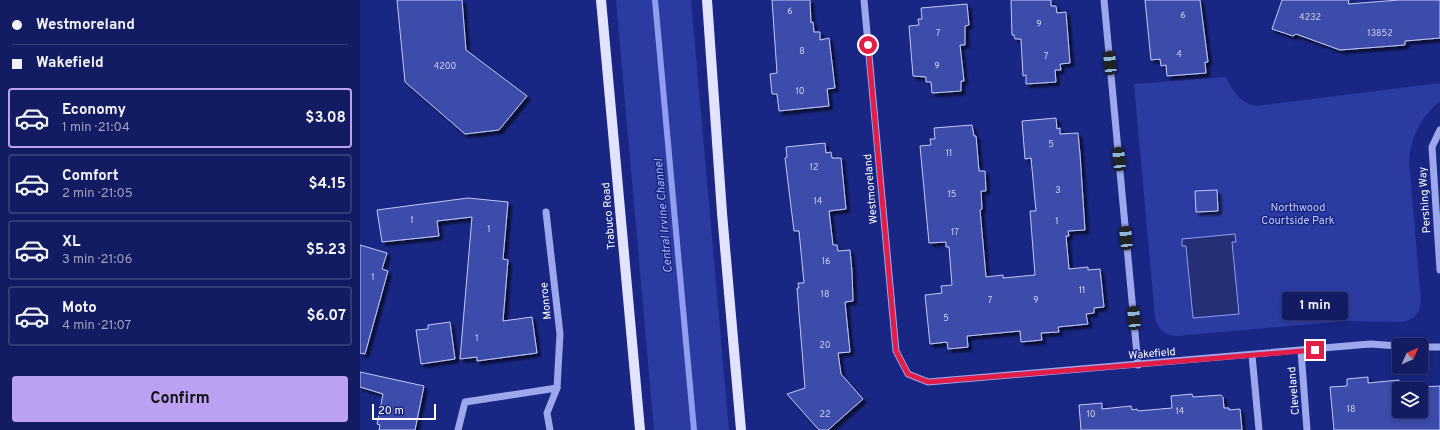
<!DOCTYPE html>
<meta charset="utf-8">
<style>
:root{--surface:#131c62;--page:#20296b;--text:#f1f3f6;--muted:#9da1be;--line:#323a77;--accent:#bca0f2}
body{margin:0;font-family:Overpass,sans-serif;background:var(--page);color:var(--text);height:100vh;display:flex;flex-direction:column;font-size:15px;white-space:nowrap}
*{box-sizing:border-box;margin:0}
p{font-size:13px;color:var(--muted)}
.icon{flex:none;width:22px;height:22px;fill:none;stroke:currentColor;stroke-width:2;stroke-linecap:round;stroke-linejoin:round}
.map{position:relative;flex:1;overflow:hidden}
.sheet{display:flex;flex-direction:column;background:var(--surface);width:360px}
.sheet>*{flex:none}
.guide{display:grid;align-content:center;height:88px;padding:0 12px;background:var(--surface)}
.needle{width:26px;rotate:45deg}
.controls{position:absolute;left:1032px;top:338px;display:grid;gap:8px}
.controls a{display:grid;place-items:center;width:36px;height:36px;border-radius:4px;background:var(--surface);box-shadow:0 2px 6px #0003,0 0 0 1px var(--line);font-size:20px}
.scale{position:absolute;left:12px;bottom:10px;width:64px;box-sizing:border-box;padding-left:4px;border:2px solid #fff;border-top:0;font-size:11px;line-height:14px;white-space:nowrap;color:#fff;-webkit-text-stroke:3px #192683;paint-order:stroke}
.end{position:absolute;width:18px;height:18px;margin:-9px;border:5px solid #e11d48;background:#fff;box-shadow:0 0 0 2px #fff}
.from{border-radius:50%}
.bubble{position:absolute;height:28px;border-radius:4px;background:var(--surface);box-shadow:0 2px 6px #0003,0 0 0 1px var(--line);font-size:13px;font-weight:700;line-height:28px;text-align:center}
.car{position:absolute;width:12px;height:24px;margin:-12px -6px;border-radius:5px;box-shadow:0 0 3px 1px #0007;background:linear-gradient(#222 24%,#8ab4d8 0 40%,#222 0 76%,#8ab4d8 0 86%,#222 0)}
.guide b{display:flex;align-items:center;gap:14px;height:38px;font-size:15px}
.guide b+b{border-top:1px solid var(--line)}
.guide i{width:10px;height:10px;background:var(--text)}
ul{padding:0;list-style:none}
li{display:flex;align-items:center;gap:12px;height:60px;margin:0 8px 6px;padding:0 4px;border:2px solid var(--line);border-radius:4px}
li div{flex:1}
li b{display:block;font-size:15px}
li em{font-style:normal;font-weight:700}
li.current{border-color:var(--accent)}
li>.icon{width:36px;height:36px;stroke-width:1.5}
.primary-button{display:flex;gap:8px;margin-top:auto;padding:8px 12px}
.primary-button a{flex:1;height:46px;border-radius:4px;background:var(--accent);color:#111;font-size:16px;font-weight:700;line-height:46px;text-align:center}
main{display:flex;flex:1;min-height:0}
.map>svg:first-child{display:block}
</style>
<main>
<section class="sheet">
<div class="guide">
<b><i class="from"></i>Westmoreland</b>
<b><i></i>Wakefield</b>
</div>
<ul>
<li class="current"><svg class="icon" aria-label="car" viewBox="0 0 24 24"><path d="M5 17H2v-5l4-1 3-4h7l3 4 3 1v5h-3M9 17h6M6 11h13"/><circle cx="7" cy="17" r="2"/><circle cx="17" cy="17" r="2"/></svg><div><b>Economy</b><p>1 min · 21:04</p></div><em>$3.08</em></li>
<li><svg class="icon" aria-label="car" viewBox="0 0 24 24"><path d="M5 17H2v-5l4-1 3-4h7l3 4 3 1v5h-3M9 17h6M6 11h13"/><circle cx="7" cy="17" r="2"/><circle cx="17" cy="17" r="2"/></svg><div><b>Comfort</b><p>2 min · 21:05</p></div><em>$4.15</em></li>
<li><svg class="icon" aria-label="car" viewBox="0 0 24 24"><path d="M5 17H2v-5l4-1 3-4h7l3 4 3 1v5h-3M9 17h6M6 11h13"/><circle cx="7" cy="17" r="2"/><circle cx="17" cy="17" r="2"/></svg><div><b>XL</b><p>3 min · 21:06</p></div><em>$5.23</em></li>
<li><svg class="icon" aria-label="car" viewBox="0 0 24 24"><path d="M5 17H2v-5l4-1 3-4h7l3 4 3 1v5h-3M9 17h6M6 11h13"/><circle cx="7" cy="17" r="2"/><circle cx="17" cy="17" r="2"/></svg><div><b>Moto</b><p>4 min · 21:07</p></div><em>$6.07</em></li>
</ul>
<div class="primary-button"><a>Confirm</a></div>
</section>
<div class="map">
<svg width="1080" height="430" viewBox="0 0 1080 430">
<defs>
<filter id="shadow"><feDropShadow dx="3.5" dy="3.5" stdDeviation="1" flood-color="#0009"/></filter>
</defs>
<rect width="100%" height="100%" fill="#192683"/>
<!-- green -->
<g fill="#2c3ba2">
<polygon points="256,0 331,0 369,430 294,430"/>
<path d="M866 77C872 91 880 102 895 106L1080 83V101C1061 117 1052 135 1049 160L1061 302 1059 311 1054 317 1044 322 987 321 817 336C804 335 797 329 795 317L774 84Z"/>
</g>
<!-- water -->
<polygon fill="#252f75" stroke="#909eee" points="875,234 876,242 872,242 879,314 833,318 826,246 822,246 822,239"/>
<g fill="none" stroke-linecap="round" stroke-linejoin="round">
<!-- stream -->
<polyline stroke="#909eee" stroke-width="6" points="295,0 334,430"/>
</g>
<!-- building -->
<g fill="#3d4baa" stroke="#c2caf9" fill-rule="evenodd" filter="url(#shadow)">
<polygon points="37,0 102,0 106,50 167,96 139,130 105,134 45,82"/>
<polygon points="412,0 450,0 451,23 453,22 454,32 460,32 460,40 469,38 475,88 467,89 469,106 419,111 417,94 412,94 410,74 417,73"/>
<polygon points="651,0 691,0 691,6 696,6 697,13 706,12 710,63 700,64 701,70 695,70 696,82 666,84 666,75 663,76 661,39 655,39 654,35 652,35"/>
<polygon points="785,0 840,0 848,62 845,62 846,73 807,76 806,65 801,66 800,59 791,60"/>
<polygon points="922,0 989,0 988,4 1039,0 1080,0 1080,38 1045,41 1045,45 980,50 936,34 933,36 912,29"/>
<polygon points="607,4 609,25 605,26 605,45 600,45 604,81 601,81 601,91 572,93 571,82 566,82 566,77 553,76 549,26 559,25 558,19 562,19 561,8"/>
<polygon points="696,118 697,129 700,128 700,134 718,133 720,154 725,230 708,231 709,236 706,236 709,269 728,267 728,270 740,269 744,307 734,308 734,313 726,314 728,324 698,327 699,332 681,333 682,340 661,342 660,331 607,336 608,347 588,349 587,342 570,344 565,295 582,293 581,286 592,285 589,247 586,247 586,242 569,243 560,146 571,145 570,139 575,139 574,128 612,125 614,136 616,136 619,171 625,171 626,191 621,191 622,209 620,210 626,277 643,275 643,278 675,275 670,211 676,211 671,158 665,159 662,121"/>
<polygon points="465,143 466,153 471,152 472,158 481,158 486,209 469,211 473,245 477,245 478,251 490,250 492,272 493,301 485,302 490,352 478,353 481,374 503,399 468,430 459,430 427,394 445,388 437,288 439,288 438,283 444,283 439,231 434,231 425,158 427,157 426,147"/>
<polygon points="857,190 858,211 836,212 835,191"/>
<polygon points="108,198 148,202 143,259 148,260 143,321 172,317 177,353 117,361 117,357 100,359 112,217 77,221 79,236 22,242 17,210"/>
<polygon points="0,245 27,253 22,269 28,271 5,354 0,353"/>
<polygon points="90,322 95,359 61,364 56,330 68,329 68,325"/>
<polygon points="0,372 64,386 55,430 19,430 20,425 17,424 23,394 0,387"/>
<path d="M1008 377V383L1039 380V383H1044V388L1080 386V430H974L970 387 987 386V379ZM1039 389H1061V411H1039Z"/>
<polygon points="832,394 833,397 861,395 863,397 864,408 869,408 869,410 880,409 882,430 721,430 719,405 742,403 742,409 771,406 772,410 777,409 778,411 812,408 811,396"/>
</g>
<g fill="none" stroke-linecap="round" stroke-linejoin="round">
<!-- minor -->
<g stroke="#9da8ec" stroke-width="7">
<polyline points="504,0 536,351 548,374 568,382 1010,344 1039,346"/>
<polyline points="744,0 778,365"/>
<polyline points="1080,130 1072,147 1080,270"/>
<polyline points="186,212 200,334 197,388 187,413 190,430"/>
<polyline points="1061,347 1080,347"/>
<polyline points="941,351 947,430"/>
<polyline points="892,355 899,430"/>
<polyline points="98,430 105,402 197,388"/>
</g>
<!-- major -->
<g stroke="#e2e4ff" stroke-width="10">
<polyline points="241,0 280,430"/>
<polyline points="347,0 362,213 381,430"/>
</g>
</g>
<g fill="none" stroke-linecap="round" stroke-linejoin="round">
<!-- route -->
<polyline stroke="#e11d48" stroke-width="5" points="508,45 536,351 548,374 568,382 955,350"/>
</g>
<g text-anchor="middle" stroke-width="3" stroke-linejoin="round" paint-order="stroke">
<!-- number labels -->
<g font-size="9" fill="#ced2ea">
<text x="430" y="14">6</text>
<text x="823" y="18">6</text>
<text x="950" y="20">4232</text>
<text x="679" y="27">9</text>
<text x="578" y="36">7</text>
<text x="1020" y="36">13852</text>
<text x="442" y="54">8</text>
<text x="819" y="57">4</text>
<text x="686" y="59">7</text>
<text x="85" y="69">4200</text>
<text x="577" y="69">9</text>
<text x="440" y="94">10</text>
<text x="691" y="147">5</text>
<text x="589" y="156">11</text>
<text x="454" y="170">12</text>
<text x="698" y="193">3</text>
<text x="592" y="197">15</text>
<text x="458" y="204">14</text>
<text x="52" y="223">1</text>
<text x="697" y="224">1</text>
<text x="129" y="232">1</text>
<text x="595" y="235">17</text>
<text x="466" y="264">16</text>
<text x="13" y="280">1</text>
<text x="722" y="293">11</text>
<text x="465" y="297">18</text>
<text x="630" y="303">7</text>
<text x="676" y="303">9</text>
<text x="586" y="321">5</text>
<text x="117" y="341">1</text>
<text x="465" y="348">20</text>
<text x="991" y="412">18</text>
<text x="820" y="414">14</text>
<text x="465" y="417">22</text>
<text x="731" y="417">10</text>
</g>
<!-- street labels -->
<g font-size="11" fill="#fff" stroke="#192683">
<text transform="translate(510 189) rotate(-95)" y="4">Westmoreland</text>
<text transform="translate(1064 200) rotate(-94)" y="4">Pershing Way</text>
<text transform="translate(248 216) rotate(-95)" y="4">Trabuco Road</text>
<text transform="translate(185 301) rotate(-96)" y="4">Monroe</text>
<text transform="translate(792 353) rotate(-5)" y="4">Wakefield</text>
<text transform="translate(933 391) rotate(-95)" y="4">Cleveland</text>
</g>
<!-- park labels -->
<g font-size="11" fill="#c2caf9" stroke="#192683">
<text x="938" y="211">Northwood<tspan x="938" dy="13">Courtside Park</tspan></text>
</g>
<!-- water labels -->
<g font-size="12" font-style="italic" fill="#a8b3f3" stroke="#192683">
<text transform="translate(303 216) rotate(-95)" y="4">Central Irvine Channel</text>
</g>
</g>
</svg>
<div class="controls">
<a><svg class="needle" viewBox="-14 -14 28 28"><path d="M0-13l5 13h-10z" fill="#e53935"/><path d="M0 13l5-13h-10z" fill="#9da1be"/></svg></a>
<a><svg class="icon" aria-label="layers" viewBox="0 0 24 24"><path d="M12 4l9 5-9 5-9-5zM3 14l9 5 9-5"/></svg></a>
</div>
<div class="scale">20 m</div>
<i class="end from" style="left:508px;top:45px"></i>
<i class="end" style="left:955px;top:350px"></i>
<div class="bubble" style="left:922px;top:292px;width:66px">1 min</div>
<i class="car" style="left:750px;top:63px;rotate:355deg"></i>
<i class="car" style="left:759px;top:159px;rotate:355deg"></i>
<i class="car" style="left:766px;top:238px;rotate:355deg"></i>
<i class="car" style="left:774px;top:318px;rotate:355deg"></i>
</div>
</main>
